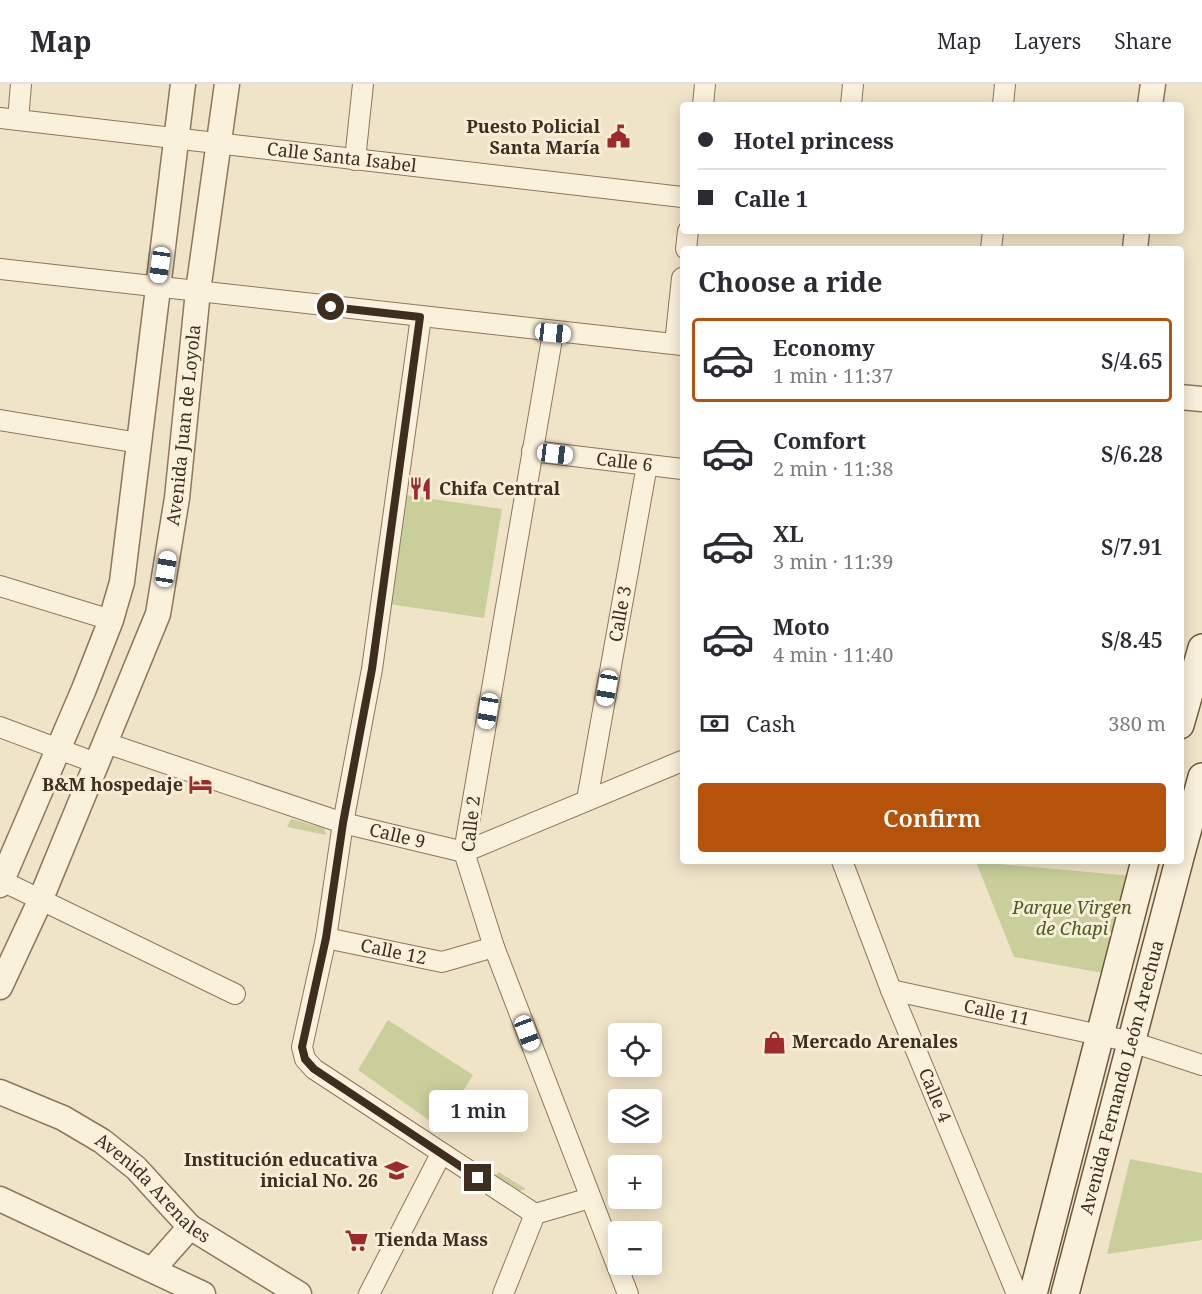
<!DOCTYPE html>
<meta charset="utf-8">
<style>
:root{--surface:#fff;--page:#f2f2f3;--text:#2b2b33;--muted:#7c7c81;--line:#e1e1e2;--accent:#b45309}
body{margin:0;font-family:"Noto Serif",serif;background:var(--page);color:var(--text);height:100vh;display:flex;flex-direction:column;font-size:22px;white-space:nowrap}
*{box-sizing:border-box;margin:0}
p{font-size:20px;color:var(--muted)}
.icon{flex:none;width:33px;height:33px;fill:none;stroke:currentColor;stroke-width:2;stroke-linecap:round;stroke-linejoin:round}
.map{position:relative;flex:1;overflow:hidden}
.drawer{position:absolute;left:680px;top:162px;width:504px;height:618px;display:flex;flex-direction:column;background:var(--surface);border-radius:6px;box-shadow:0 3px 15px #0003}
.drawer>*{flex:none}
.hud{position:absolute;left:680px;top:18px;width:504px;height:132px;border-radius:6px;box-shadow:0 3px 15px #0003;display:grid;align-content:center;height:132px;padding:0 18px;background:var(--surface)}
.tools{position:absolute;left:608px;top:939px;display:grid;gap:12px}
.tools a{display:grid;place-items:center;width:54px;height:54px;border-radius:6px;background:var(--surface);box-shadow:0 3px 15px #0003;font-size:30px}
.end{position:absolute;width:27px;height:27px;margin:-14px;border:8px solid #3d2e20;background:#fff;box-shadow:0 0 0 3px #fff}
.from{border-radius:50%}
.bubble{position:absolute;height:42px;border-radius:6px;background:var(--surface);box-shadow:0 3px 15px #0003;font-size:20px;font-weight:600;line-height:42px;text-align:center}
.car{position:absolute;width:18px;height:36px;margin:-18px -9px;border-radius:8px;box-shadow:0 0 4px 2px #0007;background:linear-gradient(#fff 24%,#345 0 40%,#fff 0 76%,#345 0 86%,#fff 0)}
.hud b{display:flex;align-items:center;gap:21px;height:57px;font-size:22px}
.hud b+b{border-top:2px solid var(--line)}
.hud i{width:15px;height:15px;background:var(--text)}
ul{padding:0;list-style:none}
li{display:flex;align-items:center;gap:18px;height:84px;margin:0 12px 9px;padding:0 6px;border:3px solid transparent;border-radius:6px}
li div{flex:1}
li b{display:block;font-size:22px}
li em{font-style:normal;font-weight:600}
li.on{border-color:var(--accent)}
li>.icon{width:54px;height:54px;stroke-width:1.5}
h2{padding:0 18px;font-size:27px;line-height:72px}
.pay{display:flex;align-items:center;gap:15px;height:66px;padding:0 18px;font-size:22px}
.pay p{margin-inline-start:auto}
.cta{display:flex;gap:12px;margin-top:auto;padding:12px 18px}
.cta a{flex:1;height:69px;border-radius:6px;background:var(--accent);color:#fff;font-size:24px;font-weight:600;line-height:69px;text-align:center}
header{display:flex;align-items:center;gap:36px;box-sizing:border-box;height:84px;padding:0 30px;background:var(--surface);border-bottom:2px solid var(--line)}
header strong{font-size:28px}
nav{display:flex;gap:33px;margin-inline-start:auto;font-size:21px}
.map>svg:first-child{display:block}
</style>
<header>
<strong>Map</strong>
<nav><a>Map</a><a>Layers</a><a>Share</a></nav>
</header>
<div class="map">
<svg width="1202" height="1210" viewBox="0 0 1202 1210">
<rect width="100%" height="100%" fill="#f0e4c8"/>
<!-- green -->
<g fill="#c9cf9b">
<polygon points="405,411 502,425 484,534 389,520"/>
<polygon points="291,735 324,744 326,751 287,743"/>
<polygon points="976,778 1133,792 1108,890 1014,873"/>
<polygon points="388,936 473,991 440,1044 358,986"/>
<polygon points="1130,1075 1202,1089 1202,1156 1107,1170"/>
<polygon points="499,1088 526,1105 519,1107 495,1092"/>
</g>
<g fill="none" stroke-linecap="round" stroke-linejoin="round">
<defs>
<g id="minor">
<polyline points="703,21 705,0"/>
<polyline points="851,21 853,0"/>
<polyline points="1003,21 1005,0"/>
<path id="s1" d="M0 34 682 113"/>
<polyline points="18,36 21,0"/>
<polyline points="355,76 363,0"/>
<polyline points="686,165 688,147"/>
<polyline points="991,165 993,147"/>
<polyline points="0,185 682,261"/>
<polyline points="421,233 372,585 343,739 326,854 302,963 305,975 314,985 535,1130 590,1114"/>
<polyline points="553,249 464,768 494,863 628,1210"/>
<polyline points="675,260 682,194"/>
<polyline points="0,336 139,359"/>
<path id="s2" d="M532 367 682 385"/>
<polyline points="0,502 111,536"/>
<polyline points="0,643 96,679"/>
<path id="s3" d="M106 659 343 739 464 768 682 677"/>
<path id="s4" d="M587 716 647 381"/>
<path id="s5" d="M842 777 891 906 1017 1210"/>
<polyline points="0,796 235,910"/>
<path id="s6" d="M326 854 442 878 494 863"/>
<path id="s7" d="M891 906 1132 958 1202 981"/>
<polyline points="369,1210 441,1070"/>
<polyline points="503,1210 535,1130"/>
</g>
<g id="tertiary">
<polyline points="1150,21 1153,0"/>
<polyline points="1135,165 1137,147"/>
<polyline points="1180,313 1202,315"/>
<polyline points="0,801 84,605 111,536 122,498 183,0"/>
<path id="s8" d="M0 903 40 817 158 530 177 414 198 207 227 0"/>
<path id="s9" d="M0 1008 63 1034 102 1057 136 1084 190 1143 299 1210"/>
<polyline points="0,1115 203,1210"/>
<polyline points="153,1185 190,1143"/>
</g>
<g id="secondary">
<polyline points="1180,641 1202,564"/>
<polyline points="1180,773 1202,693"/>
<polyline points="1033,1210 1145,777"/>
<path id="s10" d="M1065 1210 1179 777"/>
</g>
</defs>
<!-- minor casing -->
<use href="#minor" stroke="#8d765c" stroke-width="22"/>
<!-- tertiary casing -->
<use href="#tertiary" stroke="#8d765c" stroke-width="27"/>
<!-- secondary casing -->
<use href="#secondary" stroke="#6f573f" stroke-width="30"/>
<!-- minor -->
<use href="#minor" stroke="#faf1dc" stroke-width="20"/>
<!-- tertiary -->
<use href="#tertiary" stroke="#faf1dc" stroke-width="24"/>
<!-- secondary -->
<use href="#secondary" stroke="#faf1dc" stroke-width="27"/>
</g>
<g fill="none" stroke-linecap="round" stroke-linejoin="round">
<!-- route -->
<polyline stroke="#3d2e20" stroke-width="8" points="331,223 420,233 372,585 343,739 326,854 302,963 305,975 314,985 478,1094"/>
</g>
<!-- icons -->
<defs>
<symbol id="civic-bare" viewBox="-9 -9 18 18"><path d="M-.6-6.5H3V-4.5H.6V-3L4-1V1h2V6H-6V1h2V-1L-.6-3ZM-1.2 2.5V6h2.4V2.5Z" fill="#9e2a2b" stroke="#f7eed8" stroke-width="2.5" paint-order="stroke"/></symbol>
<symbol id="restaurant-bare" viewBox="-9 -9 18 18"><path d="M-5-6h1v4h1v-4h1v4h1v-4h1v5L-1.5 .5V6h-2V.5L-5-1ZM5-6V6H3V1.5H1.5Q1.5-4 5-6Z" fill="#9e2a2b" stroke="#f7eed8" stroke-width="2.5" paint-order="stroke"/></symbol>
<symbol id="hotel-bare" viewBox="-9 -9 18 18"><path d="M-6-4.5h1.5V1H6V5H4.5V3h-9V5H-6ZM-4 0a1.8 1.8 0 1 1 3.6 0ZM.5 0V-2.5h3Q6-2.5 6 0Z" fill="#9e2a2b" stroke="#f7eed8" stroke-width="2.5" paint-order="stroke"/></symbol>
<symbol id="shop-bare" viewBox="-9 -9 18 18"><path d="M-5-2.5h2.3a2.7 3.5 0 0 1 5.4 0H5L5.5 6h-11ZM-1.5-2.5h3a1.5 2.3 0 0 0-3 0Z" fill="#9e2a2b" stroke="#f7eed8" stroke-width="2.5" paint-order="stroke"/></symbol>
<symbol id="school-bare" viewBox="-9 -9 18 18"><path d="M0-5L7-2L0 1L-7-2ZM-4 1L0 2.5L4 1V4Q0 6-4 4Z" fill="#9e2a2b" stroke="#f7eed8" stroke-width="2.5" paint-order="stroke"/></symbol>
<symbol id="supermarket-bare" viewBox="-9 -9 18 18"><path d="M-6-5.5h2.5l.6 2H6L4.5 2H-2.5L-4.4-4H-6ZM-1.5 3.2a1.3 1.3 0 1 0 .1 0ZM3 3.2a1.3 1.3 0 1 0 .1 0Z" fill="#9e2a2b" stroke="#f7eed8" stroke-width="2.5" paint-order="stroke"/></symbol>
</defs>
<g fill-rule="evenodd">
<use href="#civic-bare" x="602" y="36" width="33" height="33"/>
<use href="#restaurant-bare" x="404" y="388" width="33" height="33"/>
<use href="#hotel-bare" x="184" y="684" width="33" height="33"/>
<use href="#shop-bare" x="758" y="942" width="33" height="33"/>
<use href="#school-bare" x="380" y="1070" width="33" height="33"/>
<use href="#supermarket-bare" x="340" y="1140" width="33" height="33"/>
</g>
<g text-anchor="middle" stroke-width="6" stroke-linejoin="round" paint-order="stroke">
<!-- poi labels -->
<g font-size="18" font-weight="bold" fill="#3d2e20" stroke="#f7eed8" text-anchor="end">
<text x="600" y="49">Puesto Policial<tspan x="600" dy="21">Santa María</tspan></text>
<text x="439" y="411" text-anchor="start">Chifa Central</text>
<text x="183" y="707">B&amp;M hospedaje</text>
<text x="792" y="964" text-anchor="start">Mercado Arenales</text>
<text x="378" y="1082">Institución educativa<tspan x="378" dy="21">inicial No. 26</tspan></text>
<text x="375" y="1162" text-anchor="start">Tienda Mass</text>
</g>
<!-- street labels -->
<g font-size="18" fill="#3d2e20" stroke="#f7eed8">
<text dy="6" stroke="none"><textPath href="#s1" startOffset="344">Calle Santa Isabel</textPath></text>
<text dy="6" stroke="none"><textPath href="#s8" startOffset="596">Avenida Juan de Loyola</textPath></text>
<text dy="6" stroke="none"><textPath href="#s2" startOffset="93">Calle 6</textPath></text>
<text dy="6" stroke="none"><textPath href="#s4" startOffset="189">Calle 3</textPath></text>
<text transform="translate(471 740) rotate(-84)" y="6">Calle 2</text>
<text dy="6" stroke="none"><textPath href="#s3" startOffset="306">Calle 9</textPath></text>
<text dy="6" stroke="none"><textPath href="#s6" startOffset="69">Calle 12</textPath></text>
<text dy="6" stroke="none"><textPath href="#s7" startOffset="108">Calle 11</textPath></text>
<text dy="6" stroke="none"><textPath href="#s10" startOffset="224">Avenida Fernando León Arechua</textPath></text>
<text dy="6" stroke="none"><textPath href="#s5" startOffset="252">Calle 4</textPath></text>
<text dy="6" stroke="none"><textPath href="#s9" startOffset="183">Avenida Arenales</textPath></text>
</g>
<!-- park labels -->
<g font-size="18" font-style="italic" fill="#4d5a26" stroke="#f7eed8">
<text x="1072" y="830">Parque Virgen<tspan x="1072" dy="21">de Chapi</tspan></text>
</g>
</g>
</svg>
<div class="tools">
<a><svg class="icon" aria-label="locate" viewBox="0 0 24 24"><circle cx="12" cy="12" r="6"/><path d="M12 2v4M12 18v4M2 12h4M18 12h4"/></svg></a>
<a><svg class="icon" aria-label="layers" viewBox="0 0 24 24"><path d="M12 4l9 5-9 5-9-5zM3 14l9 5 9-5"/></svg></a>
<a>+</a>
<a>−</a>
</div>
<i class="end from" style="left:331px;top:223px"></i>
<i class="end" style="left:478px;top:1094px"></i>
<div class="bubble" style="left:429px;top:1006px;width:99px">1 min</div>
<i class="car" style="left:160px;top:181px;rotate:188deg"></i>
<i class="car" style="left:553px;top:249px;rotate:96deg"></i>
<i class="car" style="left:555px;top:370px;rotate:97deg"></i>
<i class="car" style="left:166px;top:485px;rotate:9deg"></i>
<i class="car" style="left:607px;top:604px;rotate:190deg"></i>
<i class="car" style="left:488px;top:627px;rotate:189deg"></i>
<i class="car" style="left:527px;top:949px;rotate:159deg"></i>
<div class="hud">
<b><i class="from"></i>Hotel princess</b>
<b><i></i>Calle 1</b>
</div>
<section class="drawer">
<h2>Choose a ride</h2>
<ul>
<li class="on"><svg class="icon" aria-label="car" viewBox="0 0 24 24"><path d="M5 17H2v-5l4-1 3-4h7l3 4 3 1v5h-3M9 17h6M6 11h13"/><circle cx="7" cy="17" r="2"/><circle cx="17" cy="17" r="2"/></svg><div><b>Economy</b><p>1 min · 11:37</p></div><em>S/4.65</em></li>
<li><svg class="icon" aria-label="car" viewBox="0 0 24 24"><path d="M5 17H2v-5l4-1 3-4h7l3 4 3 1v5h-3M9 17h6M6 11h13"/><circle cx="7" cy="17" r="2"/><circle cx="17" cy="17" r="2"/></svg><div><b>Comfort</b><p>2 min · 11:38</p></div><em>S/6.28</em></li>
<li><svg class="icon" aria-label="car" viewBox="0 0 24 24"><path d="M5 17H2v-5l4-1 3-4h7l3 4 3 1v5h-3M9 17h6M6 11h13"/><circle cx="7" cy="17" r="2"/><circle cx="17" cy="17" r="2"/></svg><div><b>XL</b><p>3 min · 11:39</p></div><em>S/7.91</em></li>
<li><svg class="icon" aria-label="car" viewBox="0 0 24 24"><path d="M5 17H2v-5l4-1 3-4h7l3 4 3 1v5h-3M9 17h6M6 11h13"/><circle cx="7" cy="17" r="2"/><circle cx="17" cy="17" r="2"/></svg><div><b>Moto</b><p>4 min · 11:40</p></div><em>S/8.45</em></li>
</ul>
<div class="pay"><svg class="icon" aria-label="cash" viewBox="0 0 24 24"><path d="M3 7h18v10H3z"/><circle cx="12" cy="12" r="2"/></svg>Cash<p>380 m</p></div>
<div class="cta"><a>Confirm</a></div>
</section>
</div>
